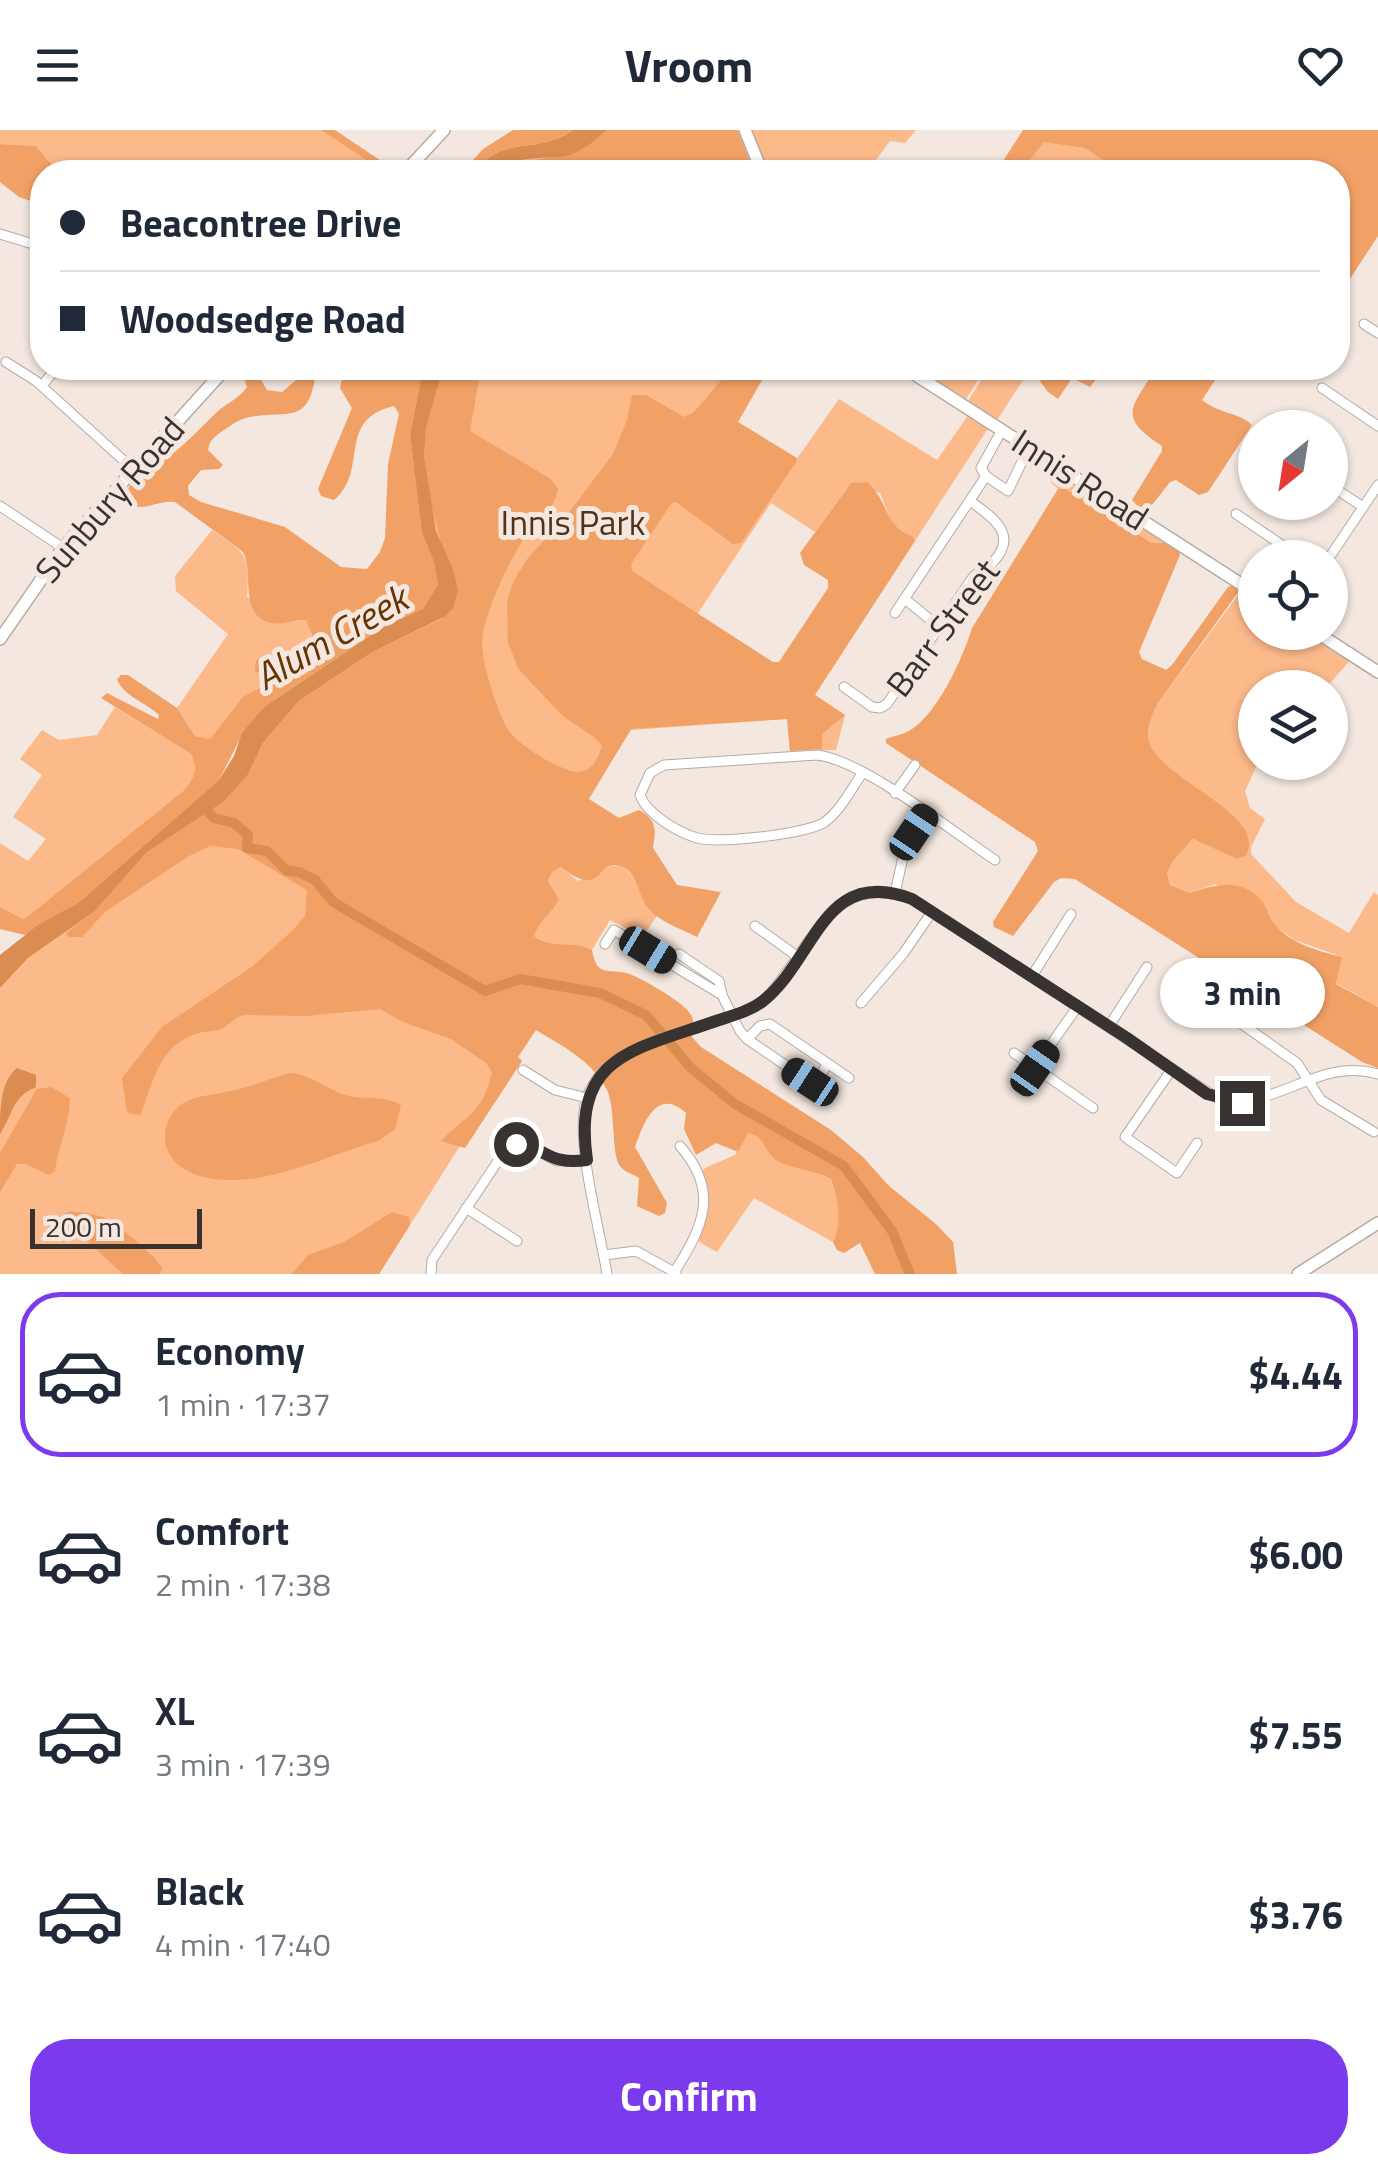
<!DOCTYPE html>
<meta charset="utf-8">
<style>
:root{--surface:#fff;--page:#f6f6f7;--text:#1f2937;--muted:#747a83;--line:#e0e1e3;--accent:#7c3aed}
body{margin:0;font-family:"Titillium Web",sans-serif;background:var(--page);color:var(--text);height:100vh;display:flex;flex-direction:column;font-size:38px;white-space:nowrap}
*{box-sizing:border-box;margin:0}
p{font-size:32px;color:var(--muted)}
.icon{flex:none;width:55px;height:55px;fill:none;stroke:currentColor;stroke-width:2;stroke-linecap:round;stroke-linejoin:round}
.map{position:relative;height:1144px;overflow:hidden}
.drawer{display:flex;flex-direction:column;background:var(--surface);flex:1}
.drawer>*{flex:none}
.hud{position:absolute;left:30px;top:30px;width:1320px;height:220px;border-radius:40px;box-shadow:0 2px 8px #0004;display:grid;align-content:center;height:220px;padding:0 30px;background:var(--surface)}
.needle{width:65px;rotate:210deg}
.tools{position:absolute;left:1238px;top:280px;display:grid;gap:20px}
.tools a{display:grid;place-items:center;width:110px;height:110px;border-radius:50%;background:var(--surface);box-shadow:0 2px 8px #0004;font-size:50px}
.scale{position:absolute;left:30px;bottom:25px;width:172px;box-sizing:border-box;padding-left:10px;border:5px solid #383330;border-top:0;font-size:28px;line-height:35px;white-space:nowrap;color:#383330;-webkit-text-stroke:8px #f3e7df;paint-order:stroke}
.end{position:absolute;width:45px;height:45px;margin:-22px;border:12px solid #383330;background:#fff;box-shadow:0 0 0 5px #fff}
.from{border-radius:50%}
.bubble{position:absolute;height:70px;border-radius:35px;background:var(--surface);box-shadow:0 2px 8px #0004;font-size:32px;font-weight:700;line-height:70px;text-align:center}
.car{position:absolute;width:30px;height:60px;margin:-30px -15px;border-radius:12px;box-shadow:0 0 8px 2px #0007;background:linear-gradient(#222 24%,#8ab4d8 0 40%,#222 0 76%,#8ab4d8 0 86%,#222 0)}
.hud b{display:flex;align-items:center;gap:35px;height:95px;font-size:38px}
.hud b+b{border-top:2px solid var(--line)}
.hud i{width:25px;height:25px;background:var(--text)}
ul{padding:18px 0 0;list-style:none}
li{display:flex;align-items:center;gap:30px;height:165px;margin:0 20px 15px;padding:0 10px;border:5px solid transparent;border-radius:40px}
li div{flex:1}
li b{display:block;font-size:38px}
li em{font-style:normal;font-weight:700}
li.active{border-color:var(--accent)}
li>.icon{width:90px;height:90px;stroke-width:1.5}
.action{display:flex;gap:20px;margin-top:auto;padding:20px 30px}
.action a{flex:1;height:115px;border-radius:40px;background:var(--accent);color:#fff;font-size:40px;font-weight:700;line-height:115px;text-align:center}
header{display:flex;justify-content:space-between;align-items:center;height:130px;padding:0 30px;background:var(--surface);font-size:45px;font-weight:700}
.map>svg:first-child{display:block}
</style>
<header><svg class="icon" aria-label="menu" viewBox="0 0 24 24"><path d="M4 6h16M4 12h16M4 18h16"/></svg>Vroom<svg class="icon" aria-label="heart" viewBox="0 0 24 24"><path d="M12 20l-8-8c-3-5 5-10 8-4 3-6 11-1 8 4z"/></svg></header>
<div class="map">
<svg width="1378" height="1144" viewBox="0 0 1378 1144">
<rect width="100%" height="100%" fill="#f3e7df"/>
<!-- green -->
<g fill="#fcb98a">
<polygon points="0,0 321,0 384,42 58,42 36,16 0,14"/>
<polygon points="594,0 916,0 905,13 890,11 867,42 488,42"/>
<polygon points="1044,11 1084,18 1122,42 1020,42"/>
<polygon points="431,238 770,238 731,291 796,330 839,269 937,330 969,284 989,297 915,411 892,393 880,363 851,353 815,402 771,373 696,486 845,585 836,620 790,621 787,589 631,600 471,856 536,899 518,927 522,931 465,1018 460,1016 379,1144 0,1144 0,858 28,828 94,782 147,722 382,513"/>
<polygon points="937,238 986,238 964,272 931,250"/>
<polygon points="989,238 1031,238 995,293 966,274"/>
<polygon points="1054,340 1171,413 1152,413 1066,359 1058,359 1050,351"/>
<path d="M212 400C247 425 250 423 247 467L280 493 306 490 314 510 304 525 278 526 258 544 272 545 270 553 243 568 210 609 195 606 177 578 228 504 176 461 175 446Z"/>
<path d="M1233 455 1255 468V502L1309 503 1351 529 1327 557 1255 558V632L1258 633 1245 661 1250 678 1265 689 1251 717V724L1296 772 1349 803 1374 762 1378 765V877L1336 853 1342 827 1295 810 1215 754 1190 763 1170 755 1167 743 1173 731 1193 709 1238 729 1246 726C1270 684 1156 650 1149 610 1146 597 1153 584 1158 573L1238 465Z"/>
<path d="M115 577 191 624C199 639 193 649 183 661L27 787 23 789 0 777V713L28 731 46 709 13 687 42 645 20 629 42 600 59 610 97 605Z"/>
<path d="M620 735C639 745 641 772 657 786L642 807 610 790 592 820C574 809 552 820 534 806 538 791 553 784 559 769L548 751 552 742 561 737 578 751 611 736Z"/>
<path d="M748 1002 761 1007C781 1045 799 1030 831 1049 838 1069 844 1092 833 1112L754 1068 717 1122 699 1112 709 1075 703 1039 735 1025Z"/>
</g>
<!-- forest -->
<g fill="#f2a166">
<polygon points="321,0 335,0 396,41 384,42"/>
<path d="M513 0H573C540 25 503 4 474 42H462L483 19Z"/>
<path d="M607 0H737L754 42H497L503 36C542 27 576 29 607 0Z"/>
<polygon points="1023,0 1378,0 1378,106 1338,167 1338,42 1122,42 1084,18 1044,12 1020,42 996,42"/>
<polygon points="0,14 36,16 58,42 42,42 42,75 19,67 0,52"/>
<path d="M241 238H254L267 260 282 262 310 238 316 240C310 296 290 280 250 287 239 289 230 296 221 302 213 308 210 310 208 320L223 335 219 339 201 340 188 356 189 365 201 372 285 397 341 437 367 439 380 422 385 408 388 334 399 284 394 276C335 290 370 340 334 370L321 366 318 359 352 278 340 258 342 249 355 238H423L410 305 422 402 434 432 438 455 423 479 383 497 264 577 243 603 219 650 78 773 25 805 0 799V777L23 789 27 787 183 661C193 649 199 640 191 624L101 568 107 563 158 589 159 585C146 572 124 567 117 549L121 545H128L177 578 195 606 210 609 243 567 270 553 272 545 255 542 256 530 304 525 314 510 306 490C295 490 283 495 272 493 237 485 255 445 243 422L175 372C156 369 138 387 123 368L135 346C170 332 190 308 217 282 227 273 240 268 247 257Z"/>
<path d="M443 238H481L470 301 551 349 558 359C554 380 540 387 528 403 511 426 481 488 482 516 483 536 497 580 507 598 515 613 560 641 577 642 593 642 598 628 602 616L594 607 564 587 519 540 508 513 507 471 514 450 528 428 567 385 613 324 627 290 632 265H646L684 287 693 283 732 238H769L738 292 797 328 796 332 741 413 733 414 676 372 671 374 631 434 632 441 773 532H779L828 458V450L804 435 800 423 851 353 867 352C889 371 884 396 912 406L915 411 815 565 845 585 822 604V619L790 621 787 589 631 599 589 669 619 688 639 680C657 690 656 699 653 718L677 755 721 762 697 807C682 799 659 792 648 778 639 767 637 743 623 737 595 725 605 772 561 737L552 742 548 751 559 769C553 784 539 790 534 806 551 820 574 809 592 820 597 851 612 836 632 845 646 851 685 873 691 885 695 892 693 899 692 907L701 917 831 1000 863 1027 889 1056 936 1094 953 1112 957 1144H875L860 1113 844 1123 837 1120 833 1112C843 1092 838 1069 831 1049 814 1039 792 1040 776 1030 763 1021 766 1006 748 1003L738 1022 716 1013 696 1025 684 999 686 983C656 956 643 995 635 1017L667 1073 665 1083 659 1086 637 1076 639 1048C633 1044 624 1042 620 1036 611 1025 616 980 607 960 593 931 562 916 536 900L518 927 522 931 465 1018 441 1011C468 983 482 985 492 942L486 933 451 909 403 892 380 879 306 886 244 885C233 888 228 897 218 900 210 902 202 901 195 904 157 918 154 953 140 985L127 983 122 948 162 897 253 836 293 800 305 786 307 760 238 719 210 716 189 726 105 782 82 807H69L66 803 94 782 147 722 223 672 247 646 263 613 299 571 374 521 444 488 443 421 429 365 424 326 426 298Z"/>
<polygon points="1044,238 1105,238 1090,257 1072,248 1058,269 1048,262 1039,250"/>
<path d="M1156 238H1223L1202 270C1221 285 1239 282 1252 295L1208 362 1199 365 1176 350 1170 352 1145 384 1132 370 1162 321V316C1116 286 1132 278 1156 238Z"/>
<path d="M1058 359H1066L1152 413H1171L1179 419 1180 425 1139 522 1142 529 1166 540 1172 535 1228 457 1233 455 1239 461 1158 573C1153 584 1146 597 1149 610 1157 650 1270 683 1246 726L1237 729 1193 709 1173 731 1167 743 1170 755 1190 763C1215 754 1243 748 1262 771 1267 777 1268 786 1273 792 1288 813 1318 821 1342 827L1336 854 1378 877V938L1362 932 1075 749 1061 748 1054 752 1013 806 994 797 993 792 1038 721 1035 712 886 613V609C893 606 902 605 909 601 937 585 963 528 972 498Z"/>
<path d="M289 943C314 944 330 964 355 967 373 969 385 966 401 975L395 999 380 1010C336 1023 276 1051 231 1050 209 1050 182 1045 170 1025 159 1008 167 982 185 972 197 965 216 965 230 961 250 957 269 949 289 943Z"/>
<path d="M51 957 70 968C70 992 58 1017 55 1041L49 1045 26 1034H17L0 1062V1023L37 959Z"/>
<path d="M70 1081C80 1083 93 1083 102 1087 113 1090 159 1128 162 1138L160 1144H123L64 1090 63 1085Z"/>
<polygon points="392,1082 409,1087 410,1095 379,1144 292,1144 308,1125 344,1112"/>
</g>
<!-- water -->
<g fill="#db8c51">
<path d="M573 0H607C596 10 580 23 566 26 546 29 511 25 497 42H474C503 4 540 25 573 0Z"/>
<polygon points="423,238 443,238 426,298 424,326 436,401 453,439 458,461 453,478 444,487 374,521 299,571 263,613 247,646 223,672 147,722 94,782 28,828 0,858 0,825 38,795 78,773 219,650 234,626 242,603 264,577 383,497 423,479 438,455 434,432 422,402 410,305"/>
<path d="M17 938 36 945V957C12 967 13 984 0 1004 0 981 0 951 17 938Z"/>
</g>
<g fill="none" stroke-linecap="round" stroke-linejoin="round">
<!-- river -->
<g stroke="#db8c51" stroke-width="10">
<polyline points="208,682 214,688 234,693 248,705 247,718 267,721 287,741 299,742 315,750 333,772 485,861 520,849 600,863 646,885 663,905"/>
<polyline points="669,912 691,938 735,974 844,1036 892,1101 910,1144"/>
</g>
<defs>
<g id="minor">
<polyline points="0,104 33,114 42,122"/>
<polyline points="1364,194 1378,203"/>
<polyline points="6,232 36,251 133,339"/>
<polyline points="42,256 56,238"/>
<polyline points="1322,258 1378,296"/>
<polyline points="986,346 1008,361 1029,317"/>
<polyline points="1330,355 1363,377"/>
<polyline points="0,376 63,418"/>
<polyline points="1236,384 1301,428"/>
<polyline points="1329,428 1378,355"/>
<polyline points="905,469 939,497"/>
<polyline points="895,483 986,346 981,338 1002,300"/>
<path d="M844 557 872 577 880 578 887 574 973 447C980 441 988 438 994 431 1019 404 991 386 970 371"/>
<path d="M863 642C852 658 841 680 825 692 807 704 714 715 694 707 676 701 646 683 640 665L650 643 664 635 817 625C863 630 953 702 995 730"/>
<polyline points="895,663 915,635"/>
<polyline points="895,763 903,727 926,684"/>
<polyline points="755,796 798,827"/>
<polyline points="605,814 614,800 722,865 740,901 747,909 810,952 818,950 827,934"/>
<polyline points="679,824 719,851 722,865"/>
<polyline points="1032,846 1071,784"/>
<polyline points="861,873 903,824 932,782"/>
<polyline points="1222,880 1297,933 1321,970 1374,1002"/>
<polyline points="1109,896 1147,837"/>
<polyline points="747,909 760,896 770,894 849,948"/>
<polyline points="1014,923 1093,978"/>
<polyline points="1035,937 1078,876"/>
<polyline points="1172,939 1125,1007 1177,1043 1197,1013"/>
<polyline points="523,940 555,960 587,968"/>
<polyline points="466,1078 517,1111"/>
<polyline points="604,1125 636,1121 676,1143"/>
<path d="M675 1141C703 1097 720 1061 680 1016"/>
<polyline points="431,1144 432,1130 508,1016 524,1014 557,1031 587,1030"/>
<path d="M607 1144C600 1099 575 1013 586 971 605 905 708 904 758 874 769 867 777 856 784 846 820 798 842 743 912 769L1217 968C1279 982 1316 926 1378 944"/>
</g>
<g id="major">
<polyline points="745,0 762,42"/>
<polyline points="405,42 444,0"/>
<polyline points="905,238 1255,463"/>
<polyline points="1316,502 1378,542"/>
<polyline points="0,509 63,418 226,238"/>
<polyline points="1298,1144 1378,1093"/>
</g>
</defs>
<!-- minor casing -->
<use href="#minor" stroke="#b6aba3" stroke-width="11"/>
<!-- major casing -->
<use href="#major" stroke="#b6aba3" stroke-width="14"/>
<!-- minor -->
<use href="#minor" stroke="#fff" stroke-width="9"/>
<!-- major -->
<use href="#major" stroke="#fff" stroke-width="11"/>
</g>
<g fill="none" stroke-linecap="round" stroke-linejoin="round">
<!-- route -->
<path stroke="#383330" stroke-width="12" d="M516 1014C546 1016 547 1036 587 1030 572 926 633 920 713 892 730 886 749 882 763 871 816 829 823 735 912 769L1127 908 1207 964 1242 973"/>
</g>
<g text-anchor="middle" stroke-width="10" stroke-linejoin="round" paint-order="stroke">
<!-- street labels -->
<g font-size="35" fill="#383330" stroke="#f3e7df">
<text transform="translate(1080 350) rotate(33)" y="12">Innis Road</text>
<text transform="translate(110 370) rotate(-49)" y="12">Sunbury Road</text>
<text transform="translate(943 498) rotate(-53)" y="12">Barr Street</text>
</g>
<!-- park labels -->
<g font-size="35" fill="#533219" stroke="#f3e7df">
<text x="573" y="405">Innis Park</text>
</g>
<!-- water labels -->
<g font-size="38" font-style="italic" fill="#663303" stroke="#f3e7df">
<text transform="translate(331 508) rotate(-30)" y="13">Alum Creek</text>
</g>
</g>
</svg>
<div class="tools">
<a><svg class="needle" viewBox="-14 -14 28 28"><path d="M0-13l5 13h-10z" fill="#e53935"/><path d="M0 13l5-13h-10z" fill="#747a83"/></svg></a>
<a><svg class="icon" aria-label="locate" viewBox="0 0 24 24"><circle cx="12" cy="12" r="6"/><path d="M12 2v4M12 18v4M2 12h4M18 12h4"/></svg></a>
<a><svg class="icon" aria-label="layers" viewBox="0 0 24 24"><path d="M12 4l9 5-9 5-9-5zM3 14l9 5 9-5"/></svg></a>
</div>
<div class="scale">200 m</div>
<i class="end from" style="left:516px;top:1014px"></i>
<i class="end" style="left:1242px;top:973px"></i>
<div class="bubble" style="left:1160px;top:828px;width:165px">3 min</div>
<i class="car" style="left:914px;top:702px;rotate:34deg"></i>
<i class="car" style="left:648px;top:820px;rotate:121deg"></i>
<i class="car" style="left:1035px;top:938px;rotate:35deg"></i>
<i class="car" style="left:810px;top:952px;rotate:303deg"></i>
<div class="hud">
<b><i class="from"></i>Beacontree Drive</b>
<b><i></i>Woodsedge Road</b>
</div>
</div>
<section class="drawer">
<ul>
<li class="active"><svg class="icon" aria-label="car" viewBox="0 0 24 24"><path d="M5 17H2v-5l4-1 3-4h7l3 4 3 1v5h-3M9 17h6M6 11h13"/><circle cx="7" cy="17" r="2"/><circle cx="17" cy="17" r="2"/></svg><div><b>Economy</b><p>1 min · 17:37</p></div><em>$4.44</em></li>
<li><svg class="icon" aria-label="car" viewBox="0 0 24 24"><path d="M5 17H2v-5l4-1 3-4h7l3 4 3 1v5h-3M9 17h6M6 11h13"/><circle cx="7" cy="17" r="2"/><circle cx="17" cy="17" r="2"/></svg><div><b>Comfort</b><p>2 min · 17:38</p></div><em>$6.00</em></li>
<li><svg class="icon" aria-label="car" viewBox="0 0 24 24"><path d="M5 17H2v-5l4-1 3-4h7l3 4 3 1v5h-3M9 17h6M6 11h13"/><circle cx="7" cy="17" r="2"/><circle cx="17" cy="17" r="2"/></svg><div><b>XL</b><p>3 min · 17:39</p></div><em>$7.55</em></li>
<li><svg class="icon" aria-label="car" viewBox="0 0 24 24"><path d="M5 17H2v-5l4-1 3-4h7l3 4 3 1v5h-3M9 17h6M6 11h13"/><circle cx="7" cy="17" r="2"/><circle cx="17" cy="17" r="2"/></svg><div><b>Black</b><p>4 min · 17:40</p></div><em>$3.76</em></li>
</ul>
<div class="action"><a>Confirm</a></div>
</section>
